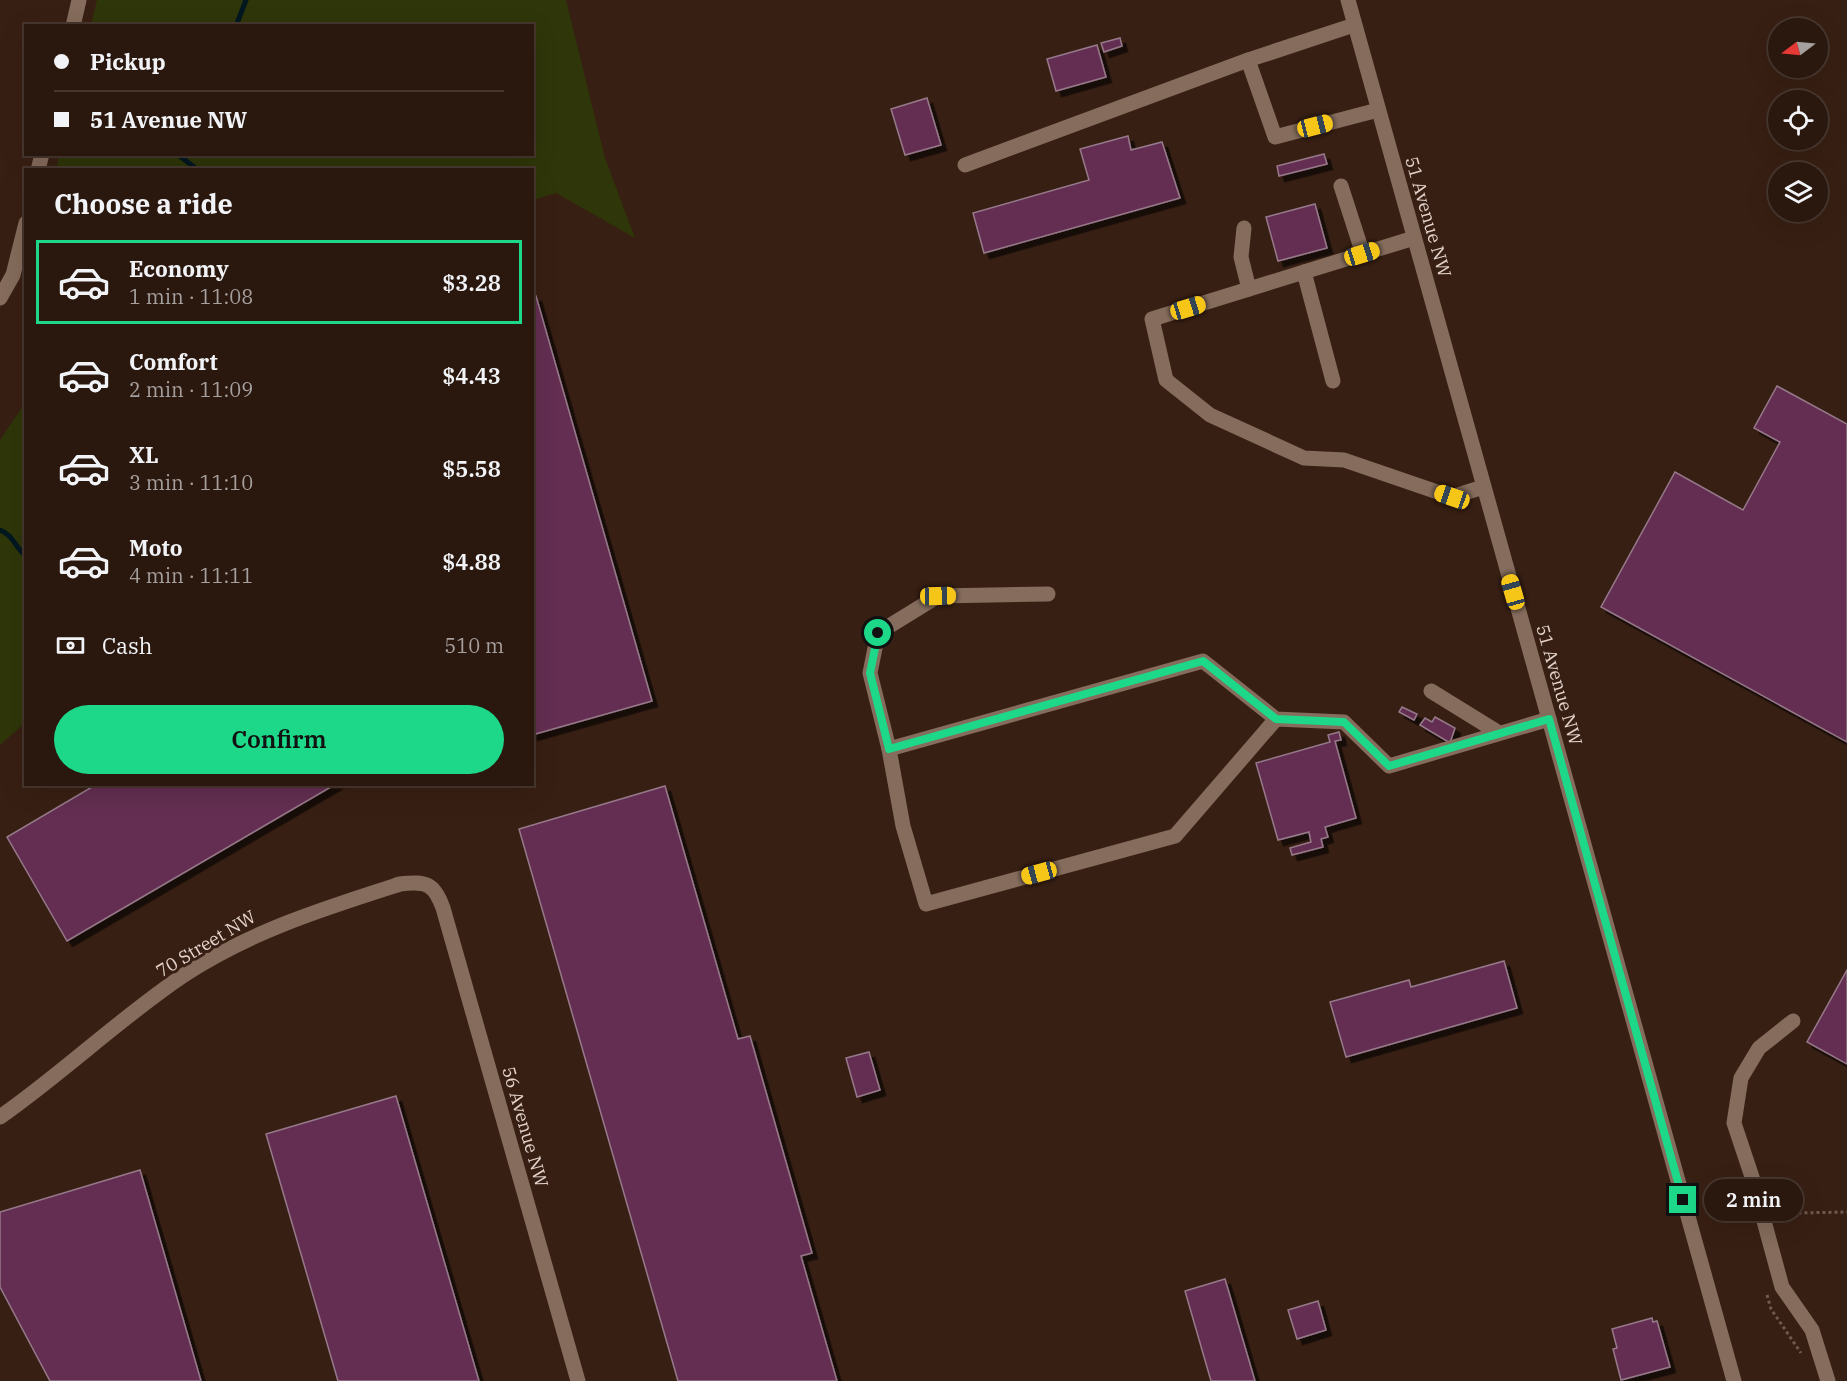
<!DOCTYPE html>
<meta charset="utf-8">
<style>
:root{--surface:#2a170e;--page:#322017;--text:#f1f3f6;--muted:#a59f9e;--line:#46362e;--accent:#1dd888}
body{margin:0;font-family:"IBM Plex Serif",serif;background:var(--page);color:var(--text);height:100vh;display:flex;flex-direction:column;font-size:22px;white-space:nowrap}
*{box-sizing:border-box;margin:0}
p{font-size:20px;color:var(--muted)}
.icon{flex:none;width:33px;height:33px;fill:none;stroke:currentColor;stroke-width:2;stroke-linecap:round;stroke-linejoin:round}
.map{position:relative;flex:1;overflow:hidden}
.sheet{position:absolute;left:24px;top:168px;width:510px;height:618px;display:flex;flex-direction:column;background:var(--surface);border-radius:0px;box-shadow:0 6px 24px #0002,0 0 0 2px var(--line)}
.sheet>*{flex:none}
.banner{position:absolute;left:24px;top:24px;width:510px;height:132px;border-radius:0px;box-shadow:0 6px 24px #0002,0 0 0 2px var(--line);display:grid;align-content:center;height:132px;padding:0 30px;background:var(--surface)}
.needle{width:39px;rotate:254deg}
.tools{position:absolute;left:1768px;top:18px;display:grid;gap:12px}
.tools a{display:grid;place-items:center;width:60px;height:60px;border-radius:50%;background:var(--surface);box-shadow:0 6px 24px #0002,0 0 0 2px var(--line);font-size:30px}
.end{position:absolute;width:27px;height:27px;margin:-14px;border:8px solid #1dd888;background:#111;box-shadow:0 0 0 3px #111}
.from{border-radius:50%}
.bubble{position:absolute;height:42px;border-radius:21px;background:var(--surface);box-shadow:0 6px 24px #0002,0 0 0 2px var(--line);font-size:20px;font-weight:600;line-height:42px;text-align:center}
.car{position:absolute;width:18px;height:36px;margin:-18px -9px;border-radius:8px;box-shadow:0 0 4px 2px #0007;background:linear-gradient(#f5c518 24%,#345 0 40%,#f5c518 0 76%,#345 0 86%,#f5c518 0)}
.banner b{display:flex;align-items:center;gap:21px;height:57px;font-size:22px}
.banner b+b{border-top:2px solid var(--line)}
.banner i{width:15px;height:15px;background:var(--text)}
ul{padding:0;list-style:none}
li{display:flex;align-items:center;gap:18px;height:84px;margin:0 12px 9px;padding:0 18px;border:3px solid transparent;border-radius:0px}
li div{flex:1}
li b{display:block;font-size:22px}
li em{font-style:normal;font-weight:600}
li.active{border-color:var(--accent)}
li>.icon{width:54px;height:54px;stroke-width:1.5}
h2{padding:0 30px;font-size:27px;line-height:72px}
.pay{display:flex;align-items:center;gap:15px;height:66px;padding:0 30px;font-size:22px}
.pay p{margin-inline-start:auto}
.primary-button{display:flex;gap:12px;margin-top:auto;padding:12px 30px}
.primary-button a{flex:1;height:69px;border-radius:36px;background:var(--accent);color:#111;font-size:24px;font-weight:600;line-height:69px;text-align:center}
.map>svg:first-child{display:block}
</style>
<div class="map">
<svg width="1847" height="1381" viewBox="0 0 1847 1381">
<defs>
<filter id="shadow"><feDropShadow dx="5.5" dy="5.5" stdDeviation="0" flood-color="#0009"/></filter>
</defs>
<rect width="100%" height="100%" fill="#381f13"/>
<!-- green -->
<g fill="#2f3609">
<polygon points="97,0 566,0 605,158 635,238 556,193 533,200 532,170 57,169 59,154 532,154 532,26 91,25"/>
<polygon points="25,403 25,723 0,745 0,440"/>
</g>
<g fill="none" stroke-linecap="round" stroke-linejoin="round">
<!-- stream -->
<g stroke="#021821" stroke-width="5">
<polyline points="236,26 246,0"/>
<polyline points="177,154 198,170"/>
<path d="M0 530C12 534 16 548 26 556"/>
</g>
</g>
<!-- building -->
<g fill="#642f51" stroke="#96798a" stroke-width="1.5" filter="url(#shadow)">
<polygon points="1120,38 1122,46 1104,52 1101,43"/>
<polygon points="1097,45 1106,77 1056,91 1047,59"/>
<polygon points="927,98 941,145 905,155 891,109"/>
<polygon points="1128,136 1131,150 1162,142 1180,198 984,253 973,213 1089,180 1080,149"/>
<polygon points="1324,154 1327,164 1279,176 1277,166"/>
<polygon points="1315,204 1327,248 1278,261 1266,217"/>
<polygon points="536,296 652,701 532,735 532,297"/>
<polygon points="1777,386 1847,424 1847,742 1601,607 1675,472 1743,510 1780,442 1754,428"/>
<polygon points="1402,707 1417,714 1414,720 1399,712"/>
<polygon points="1435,717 1455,728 1450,743 1420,725 1425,718 1432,722"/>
<polygon points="1339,732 1341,740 1335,741 1356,818 1325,827 1328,837 1321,839 1323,847 1292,855 1290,848 1311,842 1309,832 1278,840 1256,763 1330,742 1328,735"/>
<polygon points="97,784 336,784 67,941 7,837"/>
<polygon points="665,786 738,1039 750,1036 812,1253 801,1256 837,1381 678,1381 519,829"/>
<polygon points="1504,961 1517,1008 1346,1057 1330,1002 1409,980 1411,987"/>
<polygon points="1847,970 1847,1064 1807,1042"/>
<polygon points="869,1052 880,1090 857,1097 846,1058"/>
<polygon points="396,1096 479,1381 338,1381 266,1134"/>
<polygon points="140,1170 201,1381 50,1381 0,1287 0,1212"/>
<polygon points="1225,1279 1255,1381 1211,1381 1185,1291"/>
<polygon points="1318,1301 1326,1330 1297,1339 1288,1310"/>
<polygon points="1652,1318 1653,1322 1657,1321 1670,1367 1621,1380 1613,1349 1617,1348 1612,1329"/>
</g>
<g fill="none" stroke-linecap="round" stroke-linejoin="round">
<!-- path -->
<g stroke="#70594f" stroke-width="3" stroke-dasharray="3 3" stroke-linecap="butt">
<polyline points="1775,1208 1798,1213 1847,1212"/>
<polyline points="1767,1295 1771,1309 1801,1353"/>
</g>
<!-- minor -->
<g stroke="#856c5c" stroke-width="15">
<polyline points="1348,0 1734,1381"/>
<polyline points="73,26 79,0"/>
<polyline points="1248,60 1275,137 1378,110"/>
<polyline points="965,165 1248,60 1354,25"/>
<polyline points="38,170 42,154"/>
<polyline points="1341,186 1363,254"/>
<polyline points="1244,228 1241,257 1249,289"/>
<polyline points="1414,238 1152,319 1166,380 1210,415 1304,458 1344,460 1452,497 1483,487"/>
<polyline points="1304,272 1333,381"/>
<polyline points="0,298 13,275 26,223"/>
<polyline points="1048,594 938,596 878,633 870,673 889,749 1203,661 1276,719 1344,722 1389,766 1549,719"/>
<polyline points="1431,691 1499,733"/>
<polyline points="889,749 903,826 926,904 1175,836 1276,719"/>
<polyline points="1793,1021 1759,1048 1741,1078 1734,1123 1752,1177 1782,1287 1812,1330 1828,1381"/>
<path d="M0 1117C63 1073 120 1018 184 975 251 931 325 908 400 884 426 881 434 883 443 908L578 1381"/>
</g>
</g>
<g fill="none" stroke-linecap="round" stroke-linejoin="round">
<!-- route -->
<polyline stroke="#1dd888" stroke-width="8" points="878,633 870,673 889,749 1203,661 1276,719 1344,722 1389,766 1549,719 1683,1200"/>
</g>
<g text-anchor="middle" stroke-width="6" stroke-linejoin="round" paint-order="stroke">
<!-- street labels -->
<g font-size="18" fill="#e5d4cd" stroke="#381f13">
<text transform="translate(1428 217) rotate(74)" y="6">51 Avenue NW</text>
<text transform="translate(1559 685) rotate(74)" y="6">51 Avenue NW</text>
<text transform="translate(206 944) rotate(-31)" y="6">70 Street NW</text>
<text transform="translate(525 1127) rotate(74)" y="6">56 Avenue NW</text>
</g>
</g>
</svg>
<div class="tools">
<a><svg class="needle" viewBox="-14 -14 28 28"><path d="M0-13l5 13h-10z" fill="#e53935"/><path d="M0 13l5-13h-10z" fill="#a59f9e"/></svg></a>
<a><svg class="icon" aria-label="locate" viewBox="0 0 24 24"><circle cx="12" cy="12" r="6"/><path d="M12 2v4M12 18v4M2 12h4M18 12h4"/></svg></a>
<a><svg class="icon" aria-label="layers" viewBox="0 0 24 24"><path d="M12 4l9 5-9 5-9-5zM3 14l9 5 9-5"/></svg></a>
</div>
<i class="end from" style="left:878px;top:633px"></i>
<i class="end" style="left:1683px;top:1200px"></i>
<div class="bubble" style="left:1704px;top:1179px;width:99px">2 min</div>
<i class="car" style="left:1315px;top:126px;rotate:76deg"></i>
<i class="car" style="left:1362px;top:254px;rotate:73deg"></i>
<i class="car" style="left:1188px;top:308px;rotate:73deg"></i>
<i class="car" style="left:1452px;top:497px;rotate:289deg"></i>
<i class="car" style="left:1513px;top:592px;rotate:344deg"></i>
<i class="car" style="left:938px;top:596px;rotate:89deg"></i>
<i class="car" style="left:1039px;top:873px;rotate:255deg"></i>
<div class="banner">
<b><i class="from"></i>Pickup</b>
<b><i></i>51 Avenue NW</b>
</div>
<section class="sheet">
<h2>Choose a ride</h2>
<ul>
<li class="active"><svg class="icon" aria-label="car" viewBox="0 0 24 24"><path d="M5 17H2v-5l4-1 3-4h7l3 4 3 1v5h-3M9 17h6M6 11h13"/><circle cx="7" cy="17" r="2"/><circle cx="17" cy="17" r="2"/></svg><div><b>Economy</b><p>1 min · 11:08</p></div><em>$3.28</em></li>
<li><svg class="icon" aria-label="car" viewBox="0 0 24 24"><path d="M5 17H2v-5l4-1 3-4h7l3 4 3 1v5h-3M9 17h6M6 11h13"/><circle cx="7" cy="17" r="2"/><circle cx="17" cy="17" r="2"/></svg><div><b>Comfort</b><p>2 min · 11:09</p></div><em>$4.43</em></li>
<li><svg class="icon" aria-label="car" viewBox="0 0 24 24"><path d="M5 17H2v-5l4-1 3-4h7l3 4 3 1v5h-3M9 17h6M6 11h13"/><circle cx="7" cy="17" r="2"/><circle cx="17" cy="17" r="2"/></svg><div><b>XL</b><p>3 min · 11:10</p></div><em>$5.58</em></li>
<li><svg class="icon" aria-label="car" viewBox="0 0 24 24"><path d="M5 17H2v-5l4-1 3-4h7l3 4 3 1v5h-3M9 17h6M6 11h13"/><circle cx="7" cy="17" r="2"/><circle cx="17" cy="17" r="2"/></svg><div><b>Moto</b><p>4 min · 11:11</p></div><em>$4.88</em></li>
</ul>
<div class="pay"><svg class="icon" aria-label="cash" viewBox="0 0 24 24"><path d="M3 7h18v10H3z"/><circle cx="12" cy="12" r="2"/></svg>Cash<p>510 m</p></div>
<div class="primary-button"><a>Confirm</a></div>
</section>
</div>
